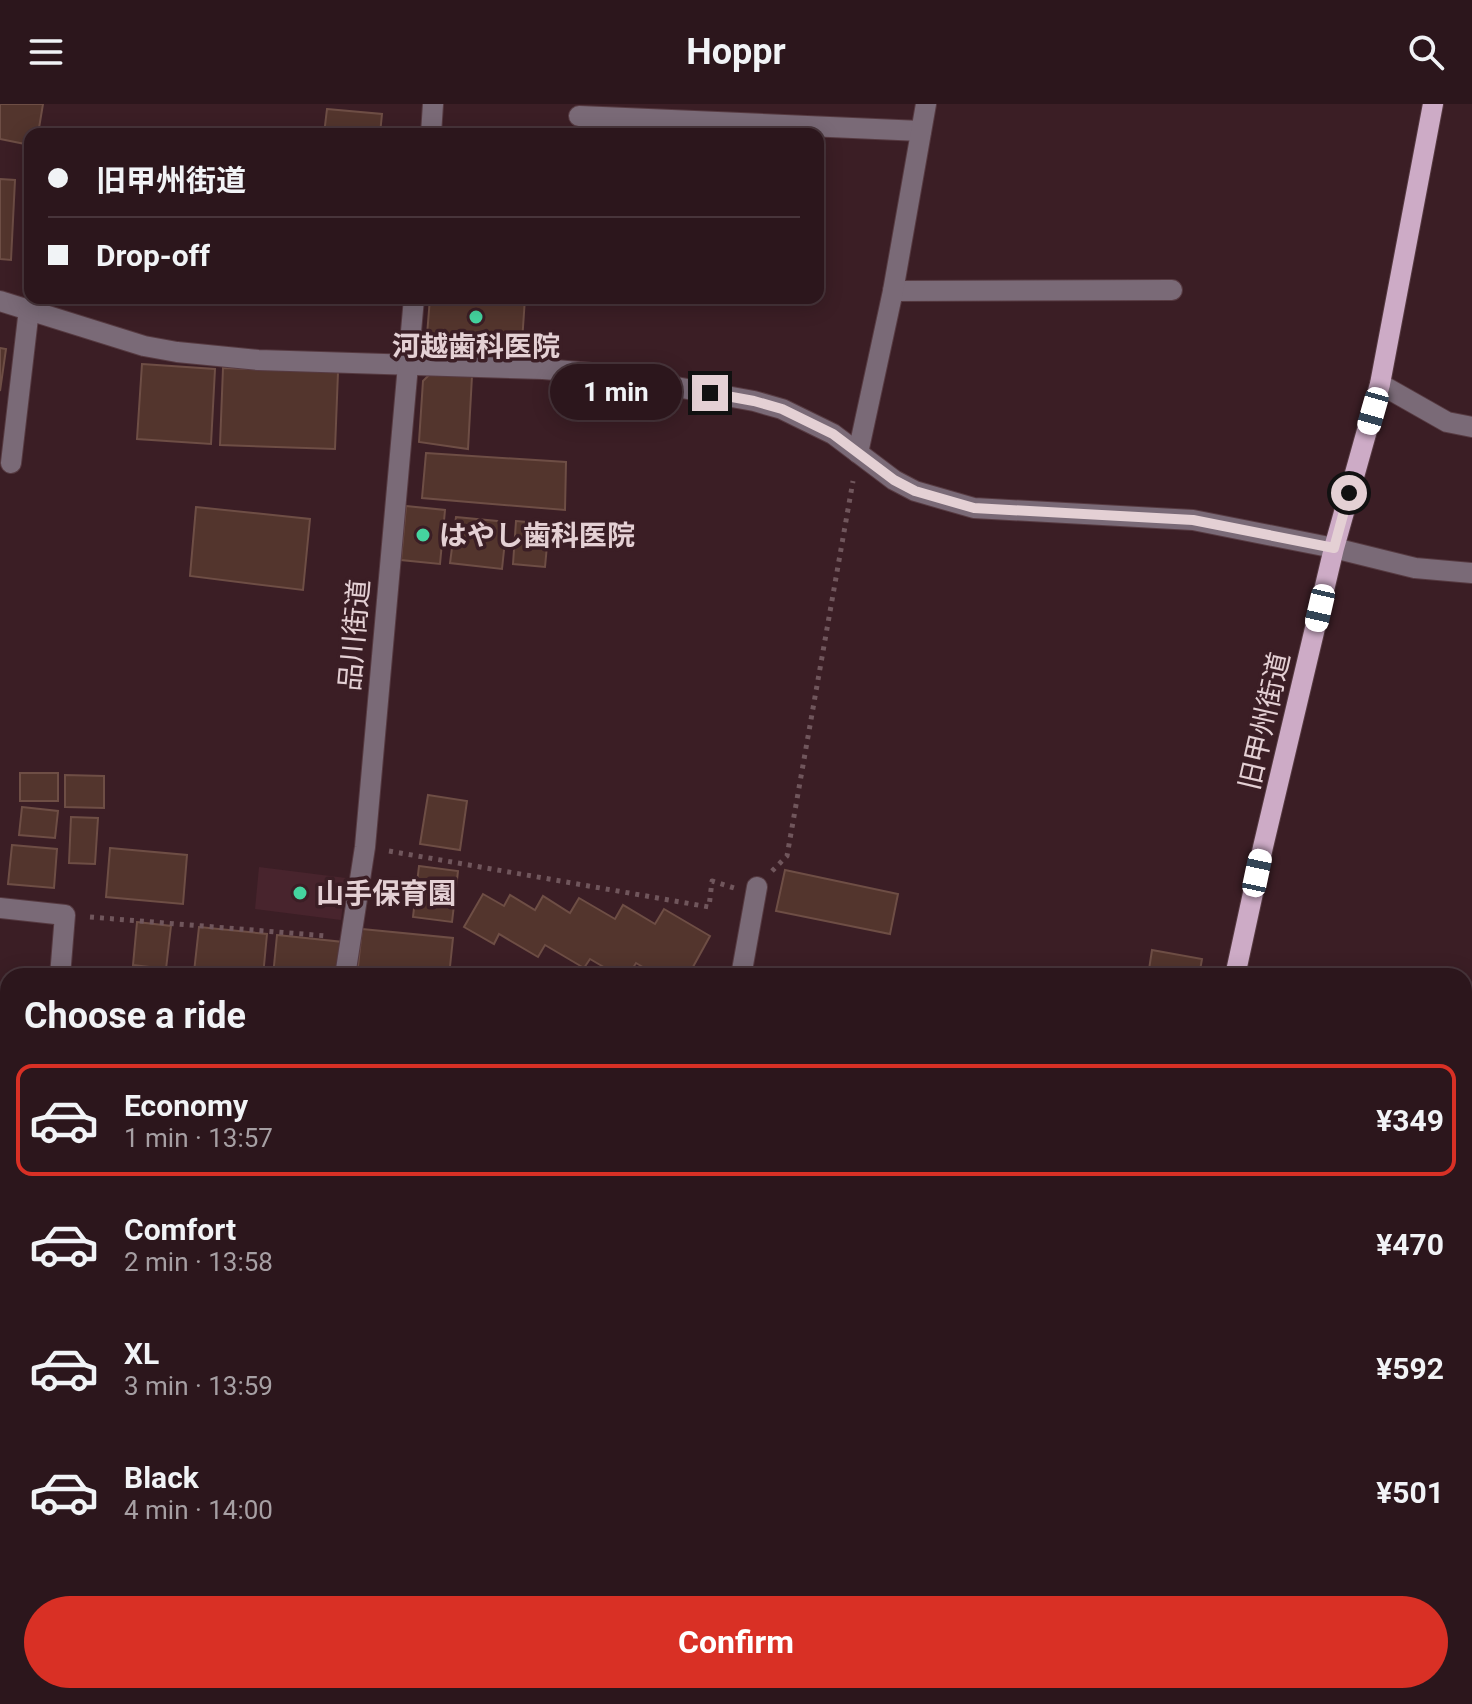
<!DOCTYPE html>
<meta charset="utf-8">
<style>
:root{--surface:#2c161c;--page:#341f25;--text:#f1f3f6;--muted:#a69fa3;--line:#48353b;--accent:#d93025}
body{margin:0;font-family:Roboto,"Noto Sans JP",sans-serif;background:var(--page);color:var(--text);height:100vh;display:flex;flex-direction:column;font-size:30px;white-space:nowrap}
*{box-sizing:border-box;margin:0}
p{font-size:26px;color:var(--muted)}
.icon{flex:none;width:44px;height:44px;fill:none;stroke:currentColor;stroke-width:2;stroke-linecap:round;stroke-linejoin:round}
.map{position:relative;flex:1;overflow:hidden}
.details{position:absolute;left:0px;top:864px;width:1472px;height:736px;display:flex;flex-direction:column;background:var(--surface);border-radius:24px 24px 0 0;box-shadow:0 4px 20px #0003,0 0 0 2px var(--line)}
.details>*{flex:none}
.top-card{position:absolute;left:24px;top:24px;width:800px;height:176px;border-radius:16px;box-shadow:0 4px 20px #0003,0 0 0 2px var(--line);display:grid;align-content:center;height:176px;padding:0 24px;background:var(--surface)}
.end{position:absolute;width:36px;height:36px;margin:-18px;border:10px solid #e4d0d4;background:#111;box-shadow:0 0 0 4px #111}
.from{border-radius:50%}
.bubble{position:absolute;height:56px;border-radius:28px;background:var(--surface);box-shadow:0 4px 20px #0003,0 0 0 2px var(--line);font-size:26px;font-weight:700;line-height:56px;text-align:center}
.car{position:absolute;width:24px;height:48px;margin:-24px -12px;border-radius:10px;box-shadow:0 0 6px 2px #0007;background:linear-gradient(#fff 24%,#345 0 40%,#fff 0 76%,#345 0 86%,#fff 0)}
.top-card b{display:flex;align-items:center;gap:28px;height:76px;font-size:30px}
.top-card b+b{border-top:2px solid var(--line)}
.top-card i{width:20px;height:20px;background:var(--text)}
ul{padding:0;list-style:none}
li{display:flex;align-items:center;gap:24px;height:112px;margin:0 16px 12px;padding:0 8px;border:4px solid transparent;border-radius:16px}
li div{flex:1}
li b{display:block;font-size:30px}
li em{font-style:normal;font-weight:700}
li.active{border-color:var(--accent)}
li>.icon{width:72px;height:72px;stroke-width:1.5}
h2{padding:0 24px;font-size:36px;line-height:96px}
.cta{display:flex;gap:16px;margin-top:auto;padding:16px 24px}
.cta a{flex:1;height:92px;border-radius:48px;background:var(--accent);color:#fff;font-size:32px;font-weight:700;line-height:92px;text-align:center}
header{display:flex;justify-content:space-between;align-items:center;height:104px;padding:0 24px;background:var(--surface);font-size:36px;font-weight:700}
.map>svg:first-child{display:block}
</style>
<header><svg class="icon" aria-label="menu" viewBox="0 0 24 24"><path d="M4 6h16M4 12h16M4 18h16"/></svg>Hoppr<svg class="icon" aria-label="search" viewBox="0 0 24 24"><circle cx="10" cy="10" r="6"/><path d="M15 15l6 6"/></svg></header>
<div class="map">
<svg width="1472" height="1600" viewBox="0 0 1472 1600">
<rect width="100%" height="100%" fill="#3b1e25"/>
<!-- built -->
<polygon fill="#48242d" points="259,763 346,774 341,816 255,805"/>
<!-- building -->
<g fill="#53352d" stroke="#6e4e45" stroke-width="2">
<polygon points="0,0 43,0 38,30 30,30 30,41 0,35"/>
<polygon points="327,5 382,10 380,30 324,30"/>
<polygon points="0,75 15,76 11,156 0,155"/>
<polygon points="430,194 525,194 522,238 427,231"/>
<polygon points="0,244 6,245 0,287"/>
<polygon points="142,260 215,265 211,340 137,335"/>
<polygon points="223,264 338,268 335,345 220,341"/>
<polygon points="431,269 472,272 468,345 419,338 423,277"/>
<polygon points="426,349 566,358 565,406 422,394"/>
<polygon points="406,402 445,406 440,460 401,456"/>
<polygon points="196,403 310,415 303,486 190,472"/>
<polygon points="456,413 507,418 502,465 450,459"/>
<polygon points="516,417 549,420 545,463 513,460"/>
<rect x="20" y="669" width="38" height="28"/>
<polygon points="65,671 104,672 104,704 65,703"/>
<polygon points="428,691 467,697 460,746 420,740"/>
<polygon points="22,703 58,707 55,734 19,731"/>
<polygon points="71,713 98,714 95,760 69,759"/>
<polygon points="12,741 57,745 54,784 8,780"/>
<polygon points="110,744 187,751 183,800 106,793"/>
<polygon points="419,762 458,767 452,818 413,813"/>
<polygon points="785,766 898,790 890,830 776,807"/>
<polygon points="483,790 504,802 510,791 535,806 543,792 570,809 579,794 615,815 623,801 655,820 664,805 710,832 688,872 658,872 636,859 628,872 619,872 590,855 584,864 545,841 538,853 499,830 494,840 464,823"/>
<polygon points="137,818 171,822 166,865 133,861"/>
<polygon points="199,823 267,830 263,872 194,868"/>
<polygon points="362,825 453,834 449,872 357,872"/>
<polygon points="277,831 343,838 339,872 273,872"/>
<polygon points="1152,846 1202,855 1199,872 1148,872"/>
</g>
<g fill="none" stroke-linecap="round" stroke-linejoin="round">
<defs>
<g id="minor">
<polyline points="579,12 921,27"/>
<polyline points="431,30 433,0"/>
<polyline points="893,187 1172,186"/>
<polyline points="0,197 144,242 177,248 258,256 543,265 604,270 754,297 782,305 833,330 894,376 915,387 974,404 1193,416 1334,444 1415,464 1472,469"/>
<polyline points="1380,280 1447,318 1472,323"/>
<polyline points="858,349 893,187 926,0"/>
<polyline points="11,359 29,205"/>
<polyline points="0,804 65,811 60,872"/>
<polyline points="345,872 365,743 414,194"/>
<polyline points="741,872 757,783"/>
<polyline points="0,980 8,981"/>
<polyline points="0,1022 8,1023"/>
<polyline points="0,1069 8,1070"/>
<polyline points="1464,1103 1472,1102"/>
<polyline points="0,1226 8,1226"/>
<polyline points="0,1376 8,1384"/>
<polyline points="1464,1482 1472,1482"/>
<polyline points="529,1592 538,1600"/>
<polyline points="292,1600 293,1592"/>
</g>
<g id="major">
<polyline points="1235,872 1263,743 1334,444 1380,280 1433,0"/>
<polyline points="1065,1600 1067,1592"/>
</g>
</defs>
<!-- minor casing -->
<use href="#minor" stroke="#563a41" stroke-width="22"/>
<!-- major casing -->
<use href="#major" stroke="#563a41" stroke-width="22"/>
<!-- path -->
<g stroke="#70565c" stroke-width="5" stroke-dasharray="4 6" stroke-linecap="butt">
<polyline points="389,747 709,803 712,777 734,784"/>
<polyline points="772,767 787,752 853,377"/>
<polyline points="90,813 327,832"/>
<polyline points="1471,1410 1472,1410"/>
</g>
<!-- minor -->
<use href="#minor" stroke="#7a6a77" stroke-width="20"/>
<!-- major -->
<use href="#major" stroke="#cdabc6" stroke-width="20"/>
</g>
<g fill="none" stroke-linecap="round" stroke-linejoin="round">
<!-- route -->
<polyline stroke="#e4d0d4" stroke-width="10" points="710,289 754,297 782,305 833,330 894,376 915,387 974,404 1193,416 1334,444 1349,389"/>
</g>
<!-- markers -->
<g fill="#45d49f" stroke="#3b1e25" stroke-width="3">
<circle cx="476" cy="213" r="8"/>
<circle cx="423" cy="431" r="8"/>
<circle cx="300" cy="789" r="8"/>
</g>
<g text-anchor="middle" stroke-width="7" stroke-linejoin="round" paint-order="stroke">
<!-- poi labels -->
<g font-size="28" font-weight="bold" fill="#e4d0d4" stroke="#3b1e25" text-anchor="start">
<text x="476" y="252" text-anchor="middle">河越歯科医院</text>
<text x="439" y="441">はやし歯科医院</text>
<text x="316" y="799">山手保育園</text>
</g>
<!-- street labels -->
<g font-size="28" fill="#e4d0d4" stroke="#3b1e25">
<text transform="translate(354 531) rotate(-85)" y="10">品川街道</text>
<text transform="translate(1264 617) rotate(-77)" y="10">旧甲州街道</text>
</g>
</g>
</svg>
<i class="end from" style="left:1349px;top:389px"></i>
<i class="end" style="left:710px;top:289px"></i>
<div class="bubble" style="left:550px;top:260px;width:132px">1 min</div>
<i class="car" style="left:1373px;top:307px;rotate:196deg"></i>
<i class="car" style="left:1320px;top:504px;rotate:193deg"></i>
<i class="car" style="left:1257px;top:769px;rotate:12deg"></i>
<div class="top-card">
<b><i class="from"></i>旧甲州街道</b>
<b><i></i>Drop-off</b>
</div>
<section class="details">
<h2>Choose a ride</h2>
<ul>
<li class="active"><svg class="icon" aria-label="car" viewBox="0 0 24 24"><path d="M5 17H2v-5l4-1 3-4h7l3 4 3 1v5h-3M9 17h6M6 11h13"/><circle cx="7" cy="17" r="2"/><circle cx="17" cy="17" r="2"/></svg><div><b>Economy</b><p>1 min · 13:57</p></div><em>¥349</em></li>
<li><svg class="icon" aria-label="car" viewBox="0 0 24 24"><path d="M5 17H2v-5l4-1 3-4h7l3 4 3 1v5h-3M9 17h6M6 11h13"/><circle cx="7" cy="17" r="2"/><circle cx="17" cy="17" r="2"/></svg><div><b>Comfort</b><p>2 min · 13:58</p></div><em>¥470</em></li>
<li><svg class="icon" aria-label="car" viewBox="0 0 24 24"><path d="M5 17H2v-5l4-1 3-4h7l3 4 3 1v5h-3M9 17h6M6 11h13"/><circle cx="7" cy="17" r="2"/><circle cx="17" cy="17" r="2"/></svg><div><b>XL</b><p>3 min · 13:59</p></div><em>¥592</em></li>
<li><svg class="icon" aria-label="car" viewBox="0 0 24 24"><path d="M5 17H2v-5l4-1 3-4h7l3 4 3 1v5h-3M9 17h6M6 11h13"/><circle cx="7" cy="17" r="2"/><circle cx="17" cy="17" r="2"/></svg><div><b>Black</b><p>4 min · 14:00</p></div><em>¥501</em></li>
</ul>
<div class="cta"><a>Confirm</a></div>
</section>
</div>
